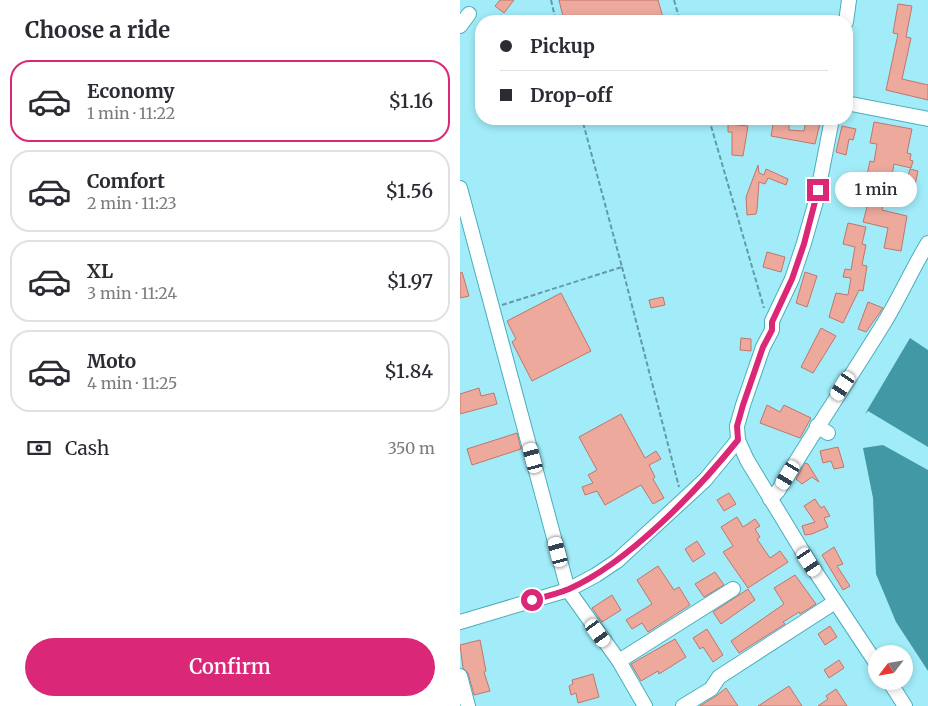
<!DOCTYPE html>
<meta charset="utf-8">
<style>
:root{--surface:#fff;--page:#f7f7f7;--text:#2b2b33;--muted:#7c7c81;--line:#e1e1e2;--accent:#db2777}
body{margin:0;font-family:Merriweather,serif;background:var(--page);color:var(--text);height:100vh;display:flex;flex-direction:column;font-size:19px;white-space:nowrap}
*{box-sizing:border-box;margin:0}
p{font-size:16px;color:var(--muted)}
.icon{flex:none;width:28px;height:28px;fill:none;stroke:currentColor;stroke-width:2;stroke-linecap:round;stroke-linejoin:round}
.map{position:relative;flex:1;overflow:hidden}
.details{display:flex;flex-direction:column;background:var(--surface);width:460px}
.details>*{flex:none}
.guide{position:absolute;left:15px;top:15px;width:378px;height:110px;border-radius:20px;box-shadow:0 2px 8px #0003;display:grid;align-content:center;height:110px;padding:0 25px;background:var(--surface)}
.needle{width:32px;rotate:239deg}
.buttons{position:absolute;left:408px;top:645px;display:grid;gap:10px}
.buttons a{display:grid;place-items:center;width:45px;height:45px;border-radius:50%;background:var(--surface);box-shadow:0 2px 8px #0003;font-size:25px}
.end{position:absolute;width:22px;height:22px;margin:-11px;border:6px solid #db2777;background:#fff;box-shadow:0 0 0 2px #fff}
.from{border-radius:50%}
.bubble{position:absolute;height:35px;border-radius:18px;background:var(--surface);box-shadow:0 2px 8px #0003;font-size:16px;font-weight:600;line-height:35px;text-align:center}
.car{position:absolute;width:15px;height:30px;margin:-15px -8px;border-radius:6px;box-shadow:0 0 4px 1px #0007;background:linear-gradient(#fff 24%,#345 0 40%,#fff 0 76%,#345 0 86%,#fff 0)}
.guide b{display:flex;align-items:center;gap:18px;height:48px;font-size:19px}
.guide b+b{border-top:1px solid var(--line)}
.guide i{width:12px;height:12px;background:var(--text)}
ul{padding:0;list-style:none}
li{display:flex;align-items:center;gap:15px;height:82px;margin:0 10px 8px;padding:0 15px;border:2px solid var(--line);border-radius:20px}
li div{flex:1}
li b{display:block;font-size:19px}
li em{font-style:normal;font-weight:600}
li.selected{border-color:var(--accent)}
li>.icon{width:45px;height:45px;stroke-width:1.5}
h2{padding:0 25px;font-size:22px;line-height:60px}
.pay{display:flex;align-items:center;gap:12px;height:55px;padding:0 25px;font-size:19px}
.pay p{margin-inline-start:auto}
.primary-button{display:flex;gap:10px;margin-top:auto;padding:10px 25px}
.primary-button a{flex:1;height:58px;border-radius:30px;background:var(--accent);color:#fff;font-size:20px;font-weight:600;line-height:58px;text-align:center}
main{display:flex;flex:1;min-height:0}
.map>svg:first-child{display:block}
</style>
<main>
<section class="details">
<h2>Choose a ride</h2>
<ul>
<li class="selected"><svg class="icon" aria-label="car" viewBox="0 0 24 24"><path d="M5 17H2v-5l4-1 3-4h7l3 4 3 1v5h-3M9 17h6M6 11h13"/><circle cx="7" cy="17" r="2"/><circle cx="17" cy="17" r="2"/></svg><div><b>Economy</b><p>1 min · 11:22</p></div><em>$1.16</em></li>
<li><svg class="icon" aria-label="car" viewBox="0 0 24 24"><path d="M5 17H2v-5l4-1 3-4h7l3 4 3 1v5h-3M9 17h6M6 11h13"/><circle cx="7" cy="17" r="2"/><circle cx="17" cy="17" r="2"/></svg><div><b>Comfort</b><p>2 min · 11:23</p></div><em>$1.56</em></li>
<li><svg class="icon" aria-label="car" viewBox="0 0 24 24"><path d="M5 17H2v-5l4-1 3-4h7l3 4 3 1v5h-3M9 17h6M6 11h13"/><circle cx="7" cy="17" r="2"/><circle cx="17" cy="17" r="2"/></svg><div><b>XL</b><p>3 min · 11:24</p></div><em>$1.97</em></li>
<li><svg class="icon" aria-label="car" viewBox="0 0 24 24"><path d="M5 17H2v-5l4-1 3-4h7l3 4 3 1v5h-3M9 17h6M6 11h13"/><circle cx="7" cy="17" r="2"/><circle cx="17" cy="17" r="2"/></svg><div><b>Moto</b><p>4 min · 11:25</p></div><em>$1.84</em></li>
</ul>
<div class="pay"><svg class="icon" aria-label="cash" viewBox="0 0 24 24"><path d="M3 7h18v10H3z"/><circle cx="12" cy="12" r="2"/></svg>Cash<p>350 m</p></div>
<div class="primary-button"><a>Confirm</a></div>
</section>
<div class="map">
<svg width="468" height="706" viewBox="0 0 468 706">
<rect width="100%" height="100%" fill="#a2ecf9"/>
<!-- water -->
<g fill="#4398a6">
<polygon points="450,338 468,350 468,447 408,411 405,414"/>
<polygon points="423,445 468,470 468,671 436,622 416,574 413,498 403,448"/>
</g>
<!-- building -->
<g fill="#eea99d" stroke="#bf766a">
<polygon points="40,0 54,0 44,13 35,6"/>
<polygon points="99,0 198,0 204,21 104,21"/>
<polygon points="438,4 452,6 446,37 451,38 442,79 468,85 468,100 426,90 438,34 433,33"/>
<polygon points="314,119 329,119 329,130 344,131 346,119 361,119 355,144 311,136"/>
<polygon points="414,122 452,129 447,153 451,154 450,160 453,161 451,168 434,164 431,180 407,175 410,161 414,162 417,144 410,143"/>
<polygon points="268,124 288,126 283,156 272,155 272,132 268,132"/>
<polygon points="382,126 396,129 393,140 389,139 386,155 376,152"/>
<polygon points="298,165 299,173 304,175 306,169 328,179 326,185 308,178 305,184 299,182 297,210 296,214 287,215 286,197"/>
<polygon points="450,169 458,171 452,199 429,194 432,182 446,184"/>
<polygon points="385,188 424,197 422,210 447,216 441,251 424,248 428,228 403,222 407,207 382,201"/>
<polygon points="388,223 406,227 402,244 406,245 402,265 407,266 403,291 399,290 383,323 369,317 376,293 388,295 391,278 383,277 385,269 391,270 395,247 383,244"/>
<polygon points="307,252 325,257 321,272 303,267"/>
<polygon points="2,272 9,296 0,298 0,273"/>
<polygon points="345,272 357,276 347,307 336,303"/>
<polygon points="101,293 131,351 72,381 52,342 56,339 47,321"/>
<polygon points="203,297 205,305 191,308 189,300"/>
<polygon points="408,302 423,308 406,332 398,329"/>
<polygon points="361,328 376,336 353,373 341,367"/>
<polygon points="281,338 291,339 291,351 280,350"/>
<polygon points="19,388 21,396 34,393 37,404 0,414 0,394"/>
<polygon points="307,405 320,412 324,405 351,418 340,438 300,423"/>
<polygon points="161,414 185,458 196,451 201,459 189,465 195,477 193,479 204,498 193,504 181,485 145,505 137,491 125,495 122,487 133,483 128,475 137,470 119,437"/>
<polygon points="57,433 61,449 12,465 7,449"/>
<polygon points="378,447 384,467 374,469 371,461 363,463 360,451"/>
<polygon points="345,463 348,464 359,482 352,477 342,484 336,479"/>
<polygon points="269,493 276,504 264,511 257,500"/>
<polygon points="355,499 361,508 364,506 370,516 364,518 368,527 352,534 345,535 342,526 355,522 344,506"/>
<polygon points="277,517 283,527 295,519 300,526 295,529 300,537 297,539 310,558 320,551 328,562 288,588 263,552 273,546 261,527"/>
<polygon points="237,541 245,554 233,562 225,549"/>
<polygon points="374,547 383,564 377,566 390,586 383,590 362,555"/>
<polygon points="198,566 214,590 219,587 230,605 188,632 182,623 172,629 166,620 192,604 177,580"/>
<polygon points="255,572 264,585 244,597 235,584"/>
<polygon points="335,575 356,604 340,614 339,612 323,622 325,624 279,653 271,641 324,604 314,588"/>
<polygon points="288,589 295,600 261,624 253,612"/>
<polygon points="152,595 161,610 142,622 132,608"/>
<polygon points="370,626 377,637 365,645 358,634"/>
<polygon points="247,629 263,655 253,662 243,647 240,649 233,638"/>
<polygon points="215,639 226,657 199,674 198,671 181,681 171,664"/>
<polygon points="20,640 26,671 24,672 30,691 14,695 8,673 3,668 0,645"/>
<polygon points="379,660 384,668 369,678 364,670"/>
<polygon points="133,674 139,697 118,703 116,693 111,695 109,686 113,684 112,680"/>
<polygon points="329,686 342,706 298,706"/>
<polygon points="266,688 278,706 240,706 256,696"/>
<polygon points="376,689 387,706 358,706 368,699 366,696"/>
</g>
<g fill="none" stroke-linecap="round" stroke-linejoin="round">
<defs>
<g id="minor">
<polyline points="386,22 389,0"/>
<polyline points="0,26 9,14"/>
<polyline points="386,103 468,119"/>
<polyline points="372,119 356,201 344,243 332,279 312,321 312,330 303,347 283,405 277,426 278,440 287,460 349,562 416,663"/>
<polyline points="0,188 108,590 159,661 185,706"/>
<polyline points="357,426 368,433"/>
<path d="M310 499 318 491C352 434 389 380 424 323 440 297 452 269 468 243"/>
<polyline points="0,622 108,590 136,575 157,561 245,480 278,440"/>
<polyline points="159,661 273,589"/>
<polyline points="0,676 8,706"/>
<polyline points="429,681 445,706"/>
<polyline points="223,706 251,689 259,677 375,602"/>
</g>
</defs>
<!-- minor casing -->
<use href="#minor" stroke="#4aaebe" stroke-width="16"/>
<!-- path -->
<g stroke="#609ca7" stroke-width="2" stroke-dasharray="5 2.5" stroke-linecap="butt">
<polyline points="91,0 96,21"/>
<polyline points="214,0 220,21"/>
<polyline points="249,119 304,308"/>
<polyline points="162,267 219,487"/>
<polyline points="42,305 162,267 122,119"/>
</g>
<!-- minor -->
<use href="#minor" stroke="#fff" stroke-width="14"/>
</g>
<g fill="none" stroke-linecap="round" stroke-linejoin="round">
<!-- route -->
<path stroke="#db2777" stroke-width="6" d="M72 600C84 597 97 594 109 589 169 562 236 492 278 440L277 426 283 405 303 347 312 330V322L332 279 344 244 358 190"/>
</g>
</svg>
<div class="buttons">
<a><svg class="needle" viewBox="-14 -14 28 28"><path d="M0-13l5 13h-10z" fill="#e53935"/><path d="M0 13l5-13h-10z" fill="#7c7c81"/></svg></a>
</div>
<i class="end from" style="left:72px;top:600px"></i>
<i class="end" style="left:358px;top:190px"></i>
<div class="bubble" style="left:375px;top:172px;width:82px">1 min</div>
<i class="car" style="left:383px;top:386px;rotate:213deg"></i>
<i class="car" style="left:73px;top:458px;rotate:345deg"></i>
<i class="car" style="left:328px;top:475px;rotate:211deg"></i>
<i class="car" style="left:98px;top:552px;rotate:345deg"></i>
<i class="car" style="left:349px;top:562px;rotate:147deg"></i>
<i class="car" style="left:138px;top:633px;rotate:144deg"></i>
<div class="guide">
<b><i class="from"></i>Pickup</b>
<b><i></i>Drop-off</b>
</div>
</div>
</main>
